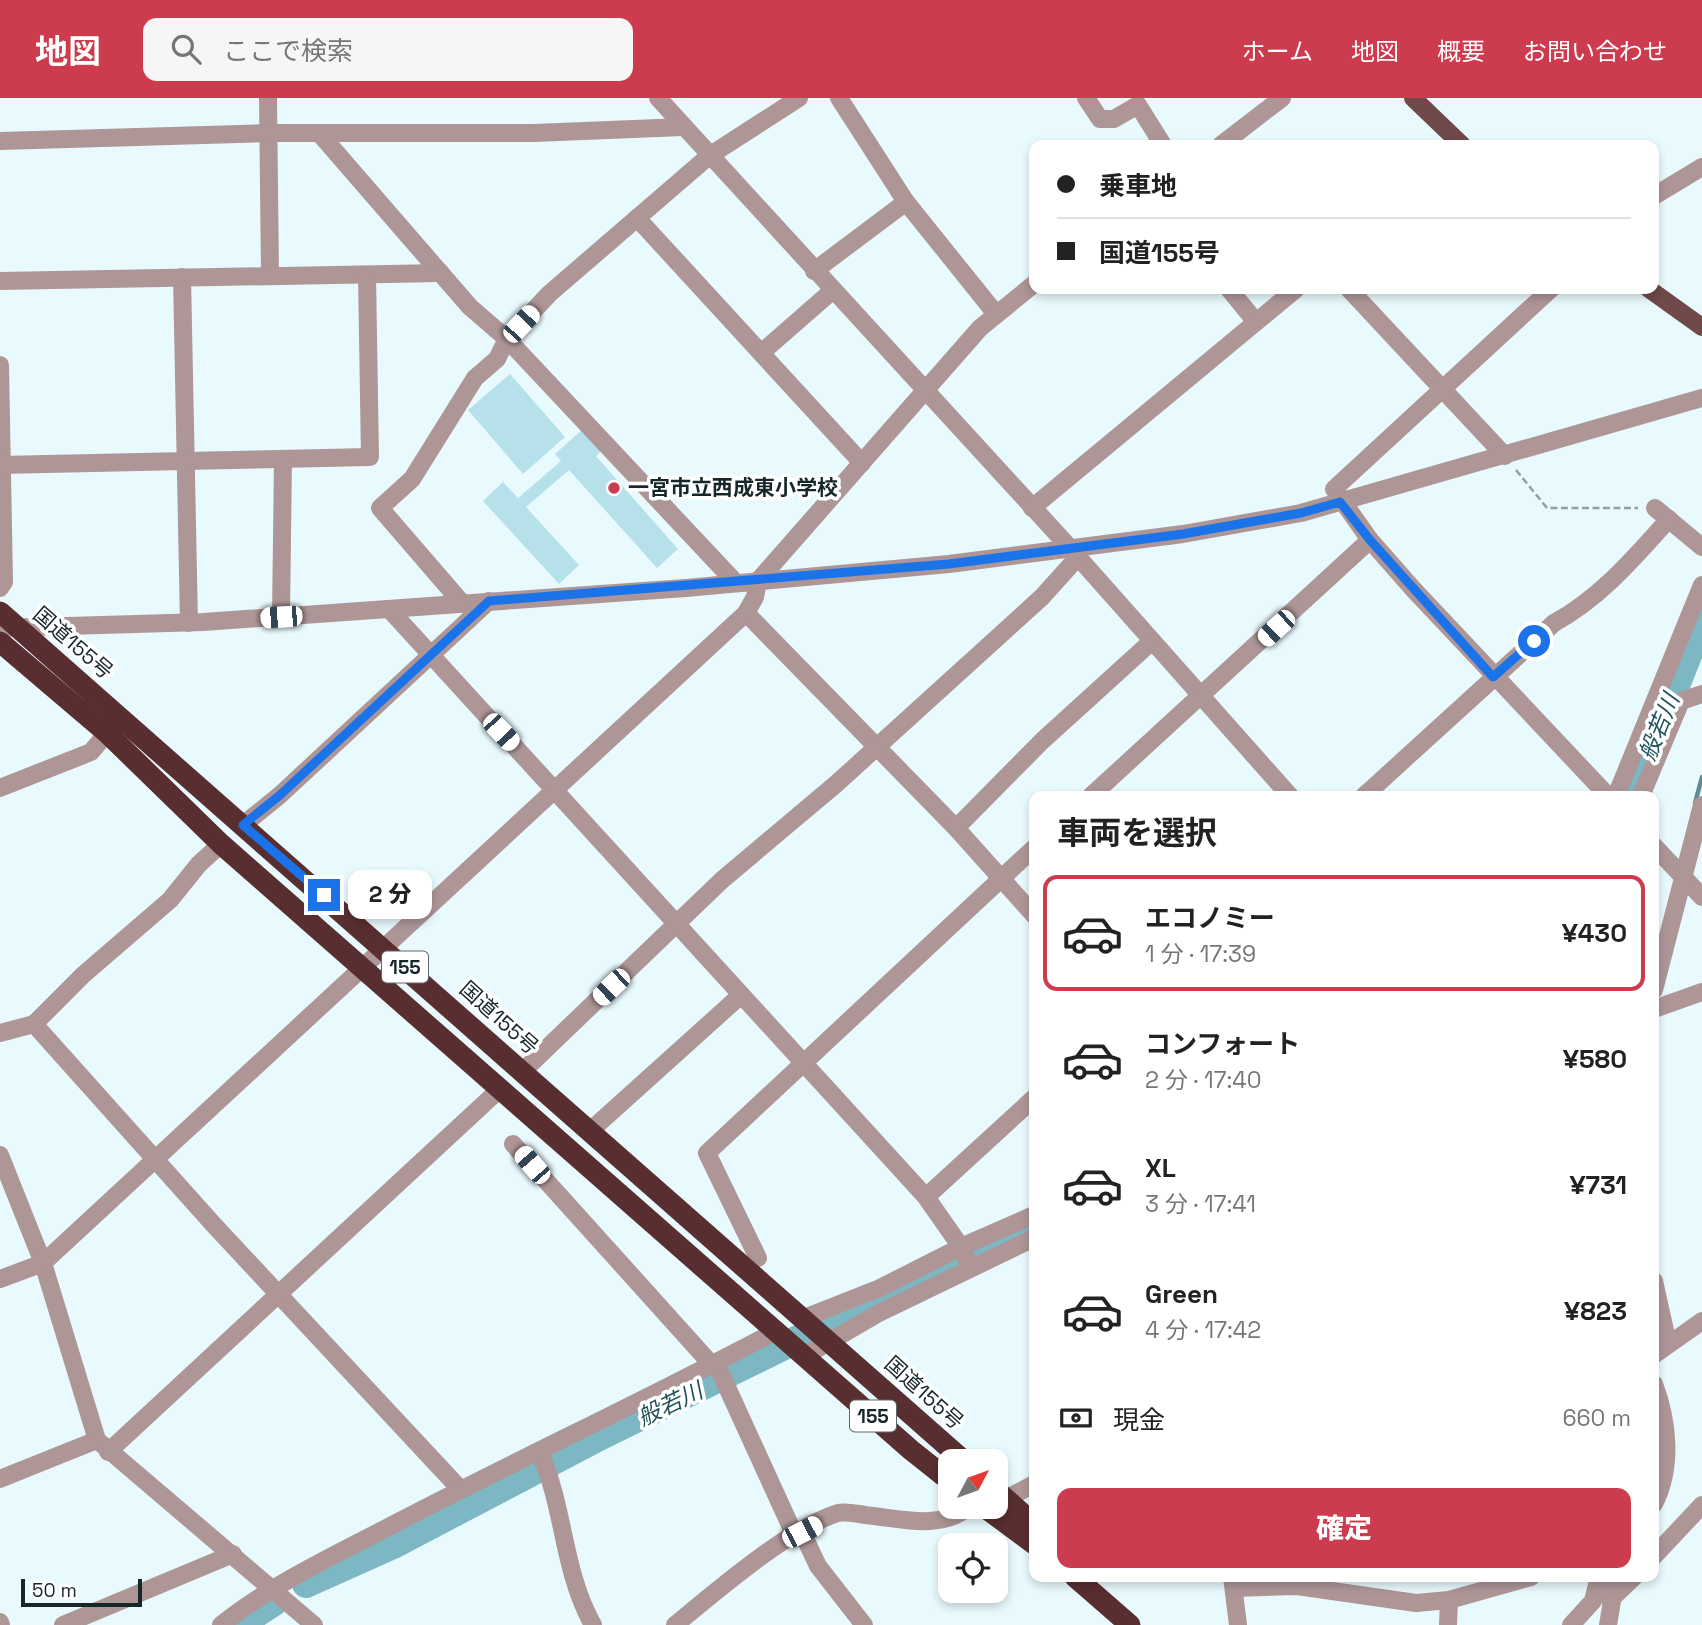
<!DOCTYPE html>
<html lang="ja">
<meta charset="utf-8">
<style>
:root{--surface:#fff;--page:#f6f6f6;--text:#222;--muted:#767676;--line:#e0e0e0;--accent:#cc3b4e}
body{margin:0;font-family:"Space Grotesk","Noto Sans JP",sans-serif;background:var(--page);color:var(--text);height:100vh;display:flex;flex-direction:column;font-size:26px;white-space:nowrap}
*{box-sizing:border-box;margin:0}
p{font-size:23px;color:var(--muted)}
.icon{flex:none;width:38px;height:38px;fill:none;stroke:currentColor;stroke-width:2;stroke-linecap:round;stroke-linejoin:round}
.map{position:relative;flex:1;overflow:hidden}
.panel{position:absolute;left:1029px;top:693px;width:630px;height:791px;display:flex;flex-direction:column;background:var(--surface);border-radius:14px;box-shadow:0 4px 10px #0003}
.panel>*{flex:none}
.banner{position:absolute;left:1029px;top:42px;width:630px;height:154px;border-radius:14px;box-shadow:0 4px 10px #0003;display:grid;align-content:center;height:154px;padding:0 28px;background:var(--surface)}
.needle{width:46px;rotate:49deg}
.buttons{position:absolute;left:938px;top:1351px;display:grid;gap:14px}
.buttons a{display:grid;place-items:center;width:70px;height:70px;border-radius:14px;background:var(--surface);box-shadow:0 4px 10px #0003;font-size:35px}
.scale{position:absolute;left:21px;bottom:18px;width:121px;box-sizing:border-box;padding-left:7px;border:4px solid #16272b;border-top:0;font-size:19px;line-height:24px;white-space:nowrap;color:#16272b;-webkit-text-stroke:5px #fff;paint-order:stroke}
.end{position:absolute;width:32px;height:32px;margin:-16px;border:9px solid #1a73e8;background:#fff;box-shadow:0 0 0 4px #fff}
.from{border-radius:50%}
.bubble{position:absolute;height:49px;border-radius:14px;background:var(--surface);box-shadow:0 4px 10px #0003;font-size:23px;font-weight:800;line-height:49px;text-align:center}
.car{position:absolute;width:21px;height:42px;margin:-21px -10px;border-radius:9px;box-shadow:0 0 5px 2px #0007;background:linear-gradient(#fff 24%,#345 0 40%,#fff 0 76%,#345 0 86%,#fff 0)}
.banner b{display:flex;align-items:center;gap:24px;height:66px;font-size:26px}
.banner b+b{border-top:2px solid var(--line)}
.banner i{width:18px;height:18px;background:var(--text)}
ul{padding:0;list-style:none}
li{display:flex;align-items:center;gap:21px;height:116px;margin:0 14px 10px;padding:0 14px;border:4px solid transparent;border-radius:14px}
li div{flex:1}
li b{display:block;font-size:26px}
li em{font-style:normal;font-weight:800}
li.active{border-color:var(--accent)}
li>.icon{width:63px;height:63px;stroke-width:1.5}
h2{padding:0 28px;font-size:32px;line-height:84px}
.pay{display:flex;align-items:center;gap:18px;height:77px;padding:0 28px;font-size:26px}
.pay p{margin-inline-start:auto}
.cta{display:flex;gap:14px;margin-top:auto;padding:14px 28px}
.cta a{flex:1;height:80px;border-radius:14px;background:var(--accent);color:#fff;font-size:28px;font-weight:800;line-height:80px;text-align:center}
header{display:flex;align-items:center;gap:42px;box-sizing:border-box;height:98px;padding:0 35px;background:var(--accent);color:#fff}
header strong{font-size:33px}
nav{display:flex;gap:38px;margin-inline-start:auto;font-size:24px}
.search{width:490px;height:63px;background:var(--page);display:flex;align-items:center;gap:18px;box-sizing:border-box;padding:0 24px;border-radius:14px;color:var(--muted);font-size:26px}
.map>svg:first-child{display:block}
</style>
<header>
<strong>地図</strong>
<div class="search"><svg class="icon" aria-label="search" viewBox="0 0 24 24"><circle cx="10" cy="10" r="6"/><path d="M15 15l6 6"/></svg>ここで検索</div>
<nav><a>ホーム</a><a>地図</a><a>概要</a><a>お問い合わせ</a></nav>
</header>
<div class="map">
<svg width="1702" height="1527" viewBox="0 0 1702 1527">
<rect width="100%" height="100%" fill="#e9fafe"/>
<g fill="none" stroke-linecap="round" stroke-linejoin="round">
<!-- stream -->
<polyline stroke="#5d8c95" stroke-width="4.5" points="1695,705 1702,679"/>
<!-- river -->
<g stroke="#7cb7c3" stroke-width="28">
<polyline points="1632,698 1702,522"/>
<polyline points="306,1486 393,1447 595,1341 1034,1125"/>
<polyline points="239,1527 274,1504"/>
</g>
</g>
<!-- building -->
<g fill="#b6e1ea">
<polygon points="510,276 565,339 523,376 468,312"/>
<polygon points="584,330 603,351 596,358 678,451 657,470 569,372 526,409 579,467 559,486 483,403 503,384 518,400 561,363 555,356"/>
</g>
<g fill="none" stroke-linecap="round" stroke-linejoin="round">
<!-- path -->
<polyline stroke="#90a1a5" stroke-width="2.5" stroke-dasharray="7 3.5" stroke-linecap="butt" points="1516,372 1547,410 1638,410"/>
<!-- minor -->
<g stroke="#ae9697" stroke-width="18">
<polyline points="268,0 270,177"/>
<polyline points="658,0 1070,450 1290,698"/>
<polyline points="839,0 906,104 996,216"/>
<polyline points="1086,0 1100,21 1114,21 1138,7 1163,47"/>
<polyline points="320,36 470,209 507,241 736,485"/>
<polyline points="0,43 269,35 534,35 683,29"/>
<polyline points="1221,47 1282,0"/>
<polyline points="1654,98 1702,69"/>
<polyline points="637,120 862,365"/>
<polyline points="814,173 906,104"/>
<polyline points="182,179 189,525"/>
<polyline points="0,183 441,175"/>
<polyline points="1229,191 1256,224"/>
<polyline points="1349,191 1505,358"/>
<polyline points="1551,191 1334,391 1370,442 1414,492 1608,698"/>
<polyline points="761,255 832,193"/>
<polyline points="0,267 4,484 0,490"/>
<polyline points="0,367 370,359 367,177"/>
<polyline points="1032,410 1296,191"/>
<polyline points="1655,410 1702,449"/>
<polyline points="462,505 380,410 412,381 475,280 497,261 507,241 549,196 709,58 799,0"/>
<polyline points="389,511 926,1099 961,1149 971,1170"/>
<polyline points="746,515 956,730 1034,817"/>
<polyline points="281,519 283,361"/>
<polyline points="0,530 203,524 686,490 949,466 1183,436 1301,415 1702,300"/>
<polyline points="0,690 91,654 107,635"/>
<polyline points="1091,698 1370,442"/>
<path d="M1364 698 1554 525C1600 500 1634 460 1669 421"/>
<polyline points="1616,698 1702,487"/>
<polyline points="1641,698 1681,603 1702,596"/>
<polyline points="243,727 280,697 489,503"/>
<polyline points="956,730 1042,643 1151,544"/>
<polyline points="1654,748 1702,799"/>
<polyline points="1654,892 1702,707"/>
<polyline points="1654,911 1702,894"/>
<polyline points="34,926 213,1126 461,1392"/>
<polyline points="0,935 34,926 83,877 170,802 199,766 221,746"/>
<polyline points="522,974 722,782 836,686 1042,499 1078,459"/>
<polyline points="590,1033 741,897"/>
<polyline points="513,1046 712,1267"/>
<polyline points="0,1057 43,1165 97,1342 314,1527"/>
<polyline points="926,1099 1034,1000"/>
<polyline points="758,1160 707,1055 1034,750"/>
<polyline points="0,1181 43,1165 746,515 755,499 758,483 980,230 1034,186"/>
<polyline points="1654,1183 1668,1246"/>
<polyline points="804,1220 880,1190 961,1149 1034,1117"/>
<polyline points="1654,1257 1702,1223"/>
<polyline points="805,1258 877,1216 1034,1140"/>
<polyline points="716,1265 795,1438"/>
<path d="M1654 1286C1668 1323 1673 1369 1654 1406"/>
<path d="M539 1353C565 1409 562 1472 593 1527"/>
<polyline points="108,1354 501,990"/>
<polyline points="0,1381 97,1342"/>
<polyline points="1006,1401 1034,1386"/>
<polyline points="802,1434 818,1468 864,1527"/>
<polyline points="1654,1458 1702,1407"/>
<polyline points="1232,1479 1238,1527"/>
<polyline points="1234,1490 1297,1488 1416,1505 1449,1502 1531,1479"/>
<polyline points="1610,1502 1634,1479"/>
<polyline points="0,1524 1,1527"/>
<polyline points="63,1527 233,1456"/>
<path d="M221 1527C275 1484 339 1455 400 1423 525 1358 652 1299 776 1233"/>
<path d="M675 1527C715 1494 789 1430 838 1415 846 1413 857 1416 865 1417 898 1420 941 1433 968 1409"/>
<polyline points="1448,1527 1449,1502"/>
<polyline points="1571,1527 1593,1503 1599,1479"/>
<polyline points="1608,1527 1616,1479"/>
</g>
<!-- major -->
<g stroke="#70494a" stroke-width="18">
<polyline points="1413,0 1462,47"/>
<polyline points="1649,191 1702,229"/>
</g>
<!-- highway -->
<g stroke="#592e30" stroke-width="21">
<polyline points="0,514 964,1363"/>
<polyline points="0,544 107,635 221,746 911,1352 950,1383"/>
<polyline points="996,1392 1034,1426"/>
<polyline points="984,1409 1034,1446"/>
<polyline points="1075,1479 1130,1527"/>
</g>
</g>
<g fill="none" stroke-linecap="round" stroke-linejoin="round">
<!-- route -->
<polyline stroke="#1a73e8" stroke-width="9" points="324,797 243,727 280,697 489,503 949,466 1183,436 1301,415 1340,404 1370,442 1493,579 1534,543"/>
</g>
<!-- markers -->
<circle fill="#cc3b4e" stroke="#fff" stroke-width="2.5" cx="614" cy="390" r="7"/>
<g text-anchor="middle" stroke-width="7" stroke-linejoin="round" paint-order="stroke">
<!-- shield labels -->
<g fill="#fff" stroke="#5c686b" stroke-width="2">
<rect x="382" y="853.5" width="46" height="31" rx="5"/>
<rect x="850" y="1302.5" width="46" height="31" rx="5"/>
</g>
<g font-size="19" font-weight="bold" fill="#16272b">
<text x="405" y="876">155</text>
<text x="873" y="1325">155</text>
</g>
<!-- poi labels -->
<g font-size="21" font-weight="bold" fill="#16272b" stroke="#fff" text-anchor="start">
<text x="628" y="397">一宮市立西成東小学校</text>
</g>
<!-- street labels -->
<g font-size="21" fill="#16272b" stroke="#fff">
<text transform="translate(73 545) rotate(41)" y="7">国道155号</text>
<text transform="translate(499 920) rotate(42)" y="7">国道155号</text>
<text transform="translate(924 1295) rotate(42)" y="7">国道155号</text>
</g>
<!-- water labels -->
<g font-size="23" font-style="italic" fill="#1f535c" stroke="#fff">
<text transform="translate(1659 629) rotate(-68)" y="8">般若川</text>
<text transform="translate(670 1306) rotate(-26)" y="8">般若川</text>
</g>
</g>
</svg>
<div class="buttons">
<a><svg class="needle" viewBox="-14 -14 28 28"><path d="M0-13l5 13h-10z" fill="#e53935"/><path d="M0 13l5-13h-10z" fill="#767676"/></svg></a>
<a><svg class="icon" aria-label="locate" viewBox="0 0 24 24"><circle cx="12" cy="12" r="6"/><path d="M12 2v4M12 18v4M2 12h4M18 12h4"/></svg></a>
</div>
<div class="scale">50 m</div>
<i class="end from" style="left:1534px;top:543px"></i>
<i class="end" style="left:324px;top:797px"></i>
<div class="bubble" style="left:348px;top:772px;width:84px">2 分</div>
<i class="car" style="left:521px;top:226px;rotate:43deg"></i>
<i class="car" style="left:281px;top:519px;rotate:266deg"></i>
<i class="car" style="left:1276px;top:530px;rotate:227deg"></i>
<i class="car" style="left:501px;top:634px;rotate:137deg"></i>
<i class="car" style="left:611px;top:889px;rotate:226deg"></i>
<i class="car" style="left:532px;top:1067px;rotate:319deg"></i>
<i class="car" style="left:802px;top:1434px;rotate:63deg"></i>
<div class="banner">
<b><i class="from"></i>乗車地</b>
<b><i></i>国道155号</b>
</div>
<section class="panel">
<h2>車両を選択</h2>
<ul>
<li class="active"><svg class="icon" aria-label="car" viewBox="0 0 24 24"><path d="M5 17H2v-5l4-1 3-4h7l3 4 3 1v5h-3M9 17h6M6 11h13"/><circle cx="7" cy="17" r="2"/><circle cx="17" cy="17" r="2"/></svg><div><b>エコノミー</b><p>1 分 · 17:39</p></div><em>¥430</em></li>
<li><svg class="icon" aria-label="car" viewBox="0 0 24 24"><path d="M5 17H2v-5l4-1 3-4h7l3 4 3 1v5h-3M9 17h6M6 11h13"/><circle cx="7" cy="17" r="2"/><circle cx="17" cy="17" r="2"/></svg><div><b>コンフォート</b><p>2 分 · 17:40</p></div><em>¥580</em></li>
<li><svg class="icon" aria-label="car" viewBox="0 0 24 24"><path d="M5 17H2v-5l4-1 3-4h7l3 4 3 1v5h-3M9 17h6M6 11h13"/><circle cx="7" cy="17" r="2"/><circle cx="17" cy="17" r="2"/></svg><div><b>XL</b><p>3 分 · 17:41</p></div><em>¥731</em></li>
<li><svg class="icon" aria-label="car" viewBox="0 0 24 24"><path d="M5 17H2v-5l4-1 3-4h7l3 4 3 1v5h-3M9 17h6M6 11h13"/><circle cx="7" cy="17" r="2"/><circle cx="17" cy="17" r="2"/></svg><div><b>Green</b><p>4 分 · 17:42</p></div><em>¥823</em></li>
</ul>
<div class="pay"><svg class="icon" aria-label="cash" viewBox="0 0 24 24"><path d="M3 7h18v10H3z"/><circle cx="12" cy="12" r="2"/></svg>現金<p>660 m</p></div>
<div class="cta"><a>確定</a></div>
</section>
</div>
